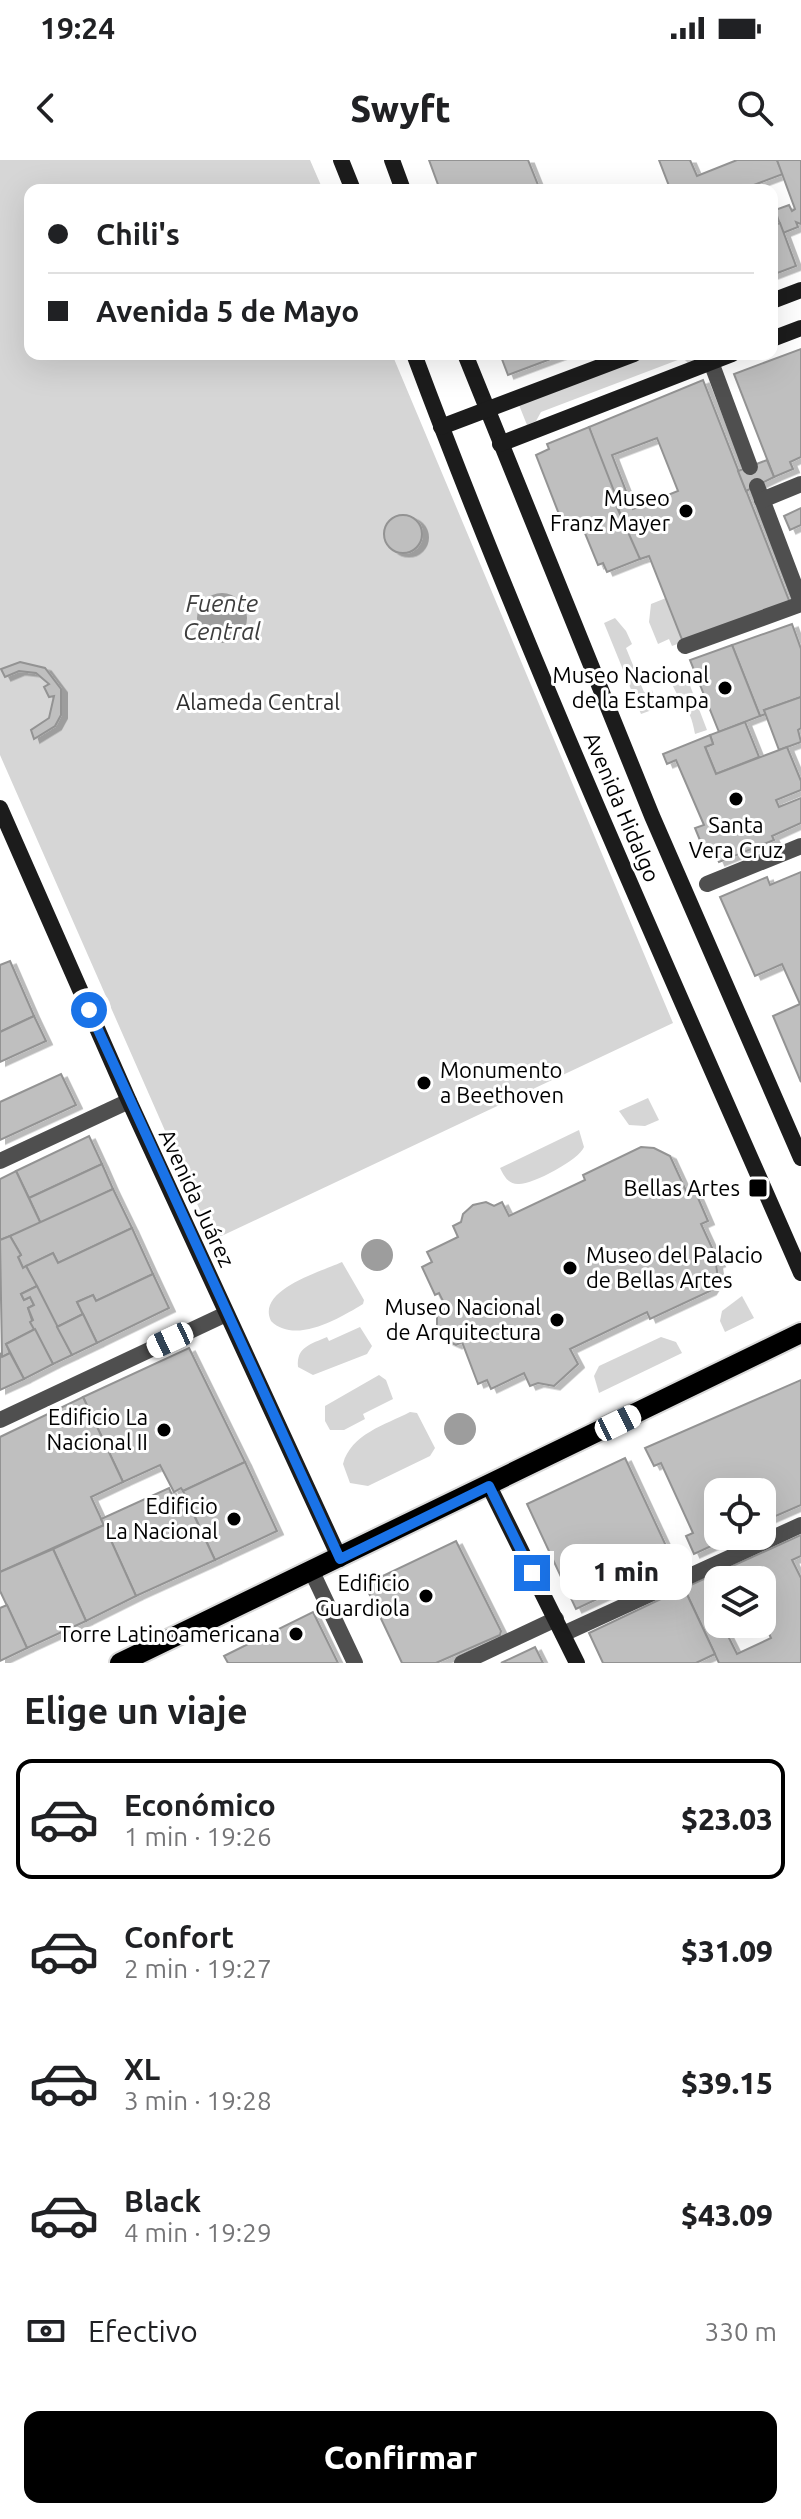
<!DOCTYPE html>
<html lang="es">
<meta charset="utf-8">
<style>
:root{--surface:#fff;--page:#f6f6f6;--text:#202124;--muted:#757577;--line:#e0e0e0;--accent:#000}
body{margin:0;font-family:Ubuntu,sans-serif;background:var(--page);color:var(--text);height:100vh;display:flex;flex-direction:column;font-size:30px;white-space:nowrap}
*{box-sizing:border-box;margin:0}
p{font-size:26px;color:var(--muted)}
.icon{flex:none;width:44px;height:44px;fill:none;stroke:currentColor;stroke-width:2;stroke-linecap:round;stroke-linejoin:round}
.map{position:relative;height:1503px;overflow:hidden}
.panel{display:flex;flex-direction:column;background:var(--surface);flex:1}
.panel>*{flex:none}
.top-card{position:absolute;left:24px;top:24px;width:754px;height:176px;border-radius:16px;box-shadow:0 8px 32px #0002;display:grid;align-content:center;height:176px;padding:0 24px;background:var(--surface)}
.buttons{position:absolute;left:704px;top:1318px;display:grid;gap:16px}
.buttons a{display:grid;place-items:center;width:72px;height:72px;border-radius:16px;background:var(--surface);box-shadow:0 8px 32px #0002;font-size:40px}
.end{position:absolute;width:36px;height:36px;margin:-18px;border:10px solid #1a73e8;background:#fff;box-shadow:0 0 0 4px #fff}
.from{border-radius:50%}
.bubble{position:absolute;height:56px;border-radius:16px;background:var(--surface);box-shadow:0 8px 32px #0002;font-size:26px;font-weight:800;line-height:56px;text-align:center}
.car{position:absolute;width:24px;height:48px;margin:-24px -12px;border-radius:10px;box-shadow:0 0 6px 2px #0007;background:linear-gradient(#fff 24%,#345 0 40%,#fff 0 76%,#345 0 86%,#fff 0)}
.top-card b{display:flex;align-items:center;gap:28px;height:76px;font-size:30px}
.top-card b+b{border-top:2px solid var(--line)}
.top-card i{width:20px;height:20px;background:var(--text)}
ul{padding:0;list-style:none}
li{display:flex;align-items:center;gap:24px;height:120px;margin:0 16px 12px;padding:0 8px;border:4px solid transparent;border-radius:16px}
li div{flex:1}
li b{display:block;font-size:30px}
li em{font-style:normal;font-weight:800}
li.active{border-color:var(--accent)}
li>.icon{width:72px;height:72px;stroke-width:1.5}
h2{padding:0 24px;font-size:36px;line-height:96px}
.pay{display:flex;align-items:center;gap:20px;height:88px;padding:0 24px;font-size:30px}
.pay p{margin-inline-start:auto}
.primary-button{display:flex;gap:16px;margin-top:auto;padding:16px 24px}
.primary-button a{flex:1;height:92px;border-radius:16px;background:var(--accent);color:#fff;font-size:32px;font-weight:800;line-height:92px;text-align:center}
.status{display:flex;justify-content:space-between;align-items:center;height:56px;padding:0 40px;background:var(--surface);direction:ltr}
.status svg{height:22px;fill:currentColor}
header{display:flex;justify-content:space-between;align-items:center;height:104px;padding:0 24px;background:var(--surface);font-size:36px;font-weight:800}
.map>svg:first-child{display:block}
</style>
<div class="status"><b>19:24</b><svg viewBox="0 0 49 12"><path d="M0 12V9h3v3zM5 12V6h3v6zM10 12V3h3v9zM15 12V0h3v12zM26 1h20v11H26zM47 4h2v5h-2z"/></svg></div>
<header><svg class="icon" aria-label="back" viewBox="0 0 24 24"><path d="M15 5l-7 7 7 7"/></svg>Swyft<svg class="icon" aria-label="search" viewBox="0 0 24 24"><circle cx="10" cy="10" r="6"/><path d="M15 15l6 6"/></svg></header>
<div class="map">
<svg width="801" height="1503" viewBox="0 0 801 1503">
<defs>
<filter id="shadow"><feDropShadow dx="6" dy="3.5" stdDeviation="0" flood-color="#0004"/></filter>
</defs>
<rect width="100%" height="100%" fill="#fff"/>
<!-- green -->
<g fill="#d6d6d6">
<polygon points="0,0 310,0 323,30 30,30 30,194 392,194 673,863 213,1080 0,595"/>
<polygon points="655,194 691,194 694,202 689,204 683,198 541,252 536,261 527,265 519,245"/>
<polygon points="666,438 683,482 672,486 669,479 658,484 649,462 651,444"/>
<polygon points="615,458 626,471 632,484 626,488 644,532 652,530 656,540 652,550 641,554 604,463"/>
<path d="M686 515 707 570 695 574C690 543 679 544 671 521Z"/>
<polygon points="648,938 659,960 645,966 629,965 619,951"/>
<path d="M579 970 584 987C579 1000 532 1025 518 1024 508 1024 504 1016 500 1008Z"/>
<path d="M342 1102 364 1140 363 1144C340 1158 295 1185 271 1161 256 1130 320 1112 342 1102Z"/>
<polygon points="742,1136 754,1158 725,1172 720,1161 722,1151"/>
<path d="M360 1167 372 1186 367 1194 313 1215 298 1207C296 1187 311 1184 327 1177L329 1181Z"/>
<polygon points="661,1177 676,1182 682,1193 599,1233 594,1216 599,1206"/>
<polygon points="379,1215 386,1220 393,1239 363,1254 365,1259 344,1270 330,1270 325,1261 325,1246"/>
<path d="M410 1252 417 1253 435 1288 430 1296 368 1326 350 1323 343 1304C351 1274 385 1265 410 1252Z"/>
</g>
<!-- water -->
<g fill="#9d9d9d">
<circle cx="222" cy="458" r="25"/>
<circle cx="377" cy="1095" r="16"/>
<circle cx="460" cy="1269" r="16"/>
</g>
<!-- building -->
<g fill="#bfbfbf" stroke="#939393" stroke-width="2" fill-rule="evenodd" filter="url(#shadow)">
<polygon points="429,0 528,0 540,30 440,30"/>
<polygon points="659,0 690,0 697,16 737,0 777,0 783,14 751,26 753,30 659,30 669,26"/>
<polygon points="777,0 801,0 801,64 796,62 798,67 783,73 775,50 789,45 792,51 795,49"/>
<polygon points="780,63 796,106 772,115 772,66"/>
<polygon points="801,189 801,297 790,302 793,309 774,317 734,214"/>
<polygon points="500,194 564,194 508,215"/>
<path d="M703 220 790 443 683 482 649 396 640 399 634 392 589 267ZM657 278 678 331 633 349 612 295Z"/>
<polygon points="589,267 619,344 616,345 640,399 607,412 603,403 598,405 580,361 564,367 536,295 549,289 547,284"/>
<polygon points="767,300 774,317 746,331 738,311"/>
<polygon points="801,348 801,365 790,370 784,356"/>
<circle cx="403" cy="374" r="19"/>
<polygon points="792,464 801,489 801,537 764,550 766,554 760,556 732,485"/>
<polygon points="732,485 760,556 719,572 690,500"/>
<polygon points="20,502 45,508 61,529 61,555 55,566 34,579 31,570 49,558 54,536 49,537 44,527 49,524 36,513 19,511 5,517 1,509"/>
<polygon points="801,537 801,568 798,570 801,582 779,590 764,550"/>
<polygon points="745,562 759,597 716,614 705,587 713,584 710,575"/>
<polygon points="710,575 713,584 705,587 716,614 787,587 801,621 801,630 776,640 779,647 801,638 801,663 772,676 774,680 719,702 712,686 704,690 695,668 704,665 676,600 667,604 663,594"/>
<polygon points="801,712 801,922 773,856 800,844 782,804 755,816 720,737 767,717 770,725"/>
<polygon points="10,801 34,856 0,872 0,805"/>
<polygon points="34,856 46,881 0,902 0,872"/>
<polygon points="61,914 76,945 0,980 0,942"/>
<polygon points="89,976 102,1004 29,1038 16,1011"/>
<polygon points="641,987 654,988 670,996 688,1035 695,1031 708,1061 701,1064 719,1103 716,1104 718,1118 710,1131 650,1159 647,1152 570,1189 578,1204 554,1226 538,1223 530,1226 524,1213 491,1229 487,1220 478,1224 462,1182 456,1185 447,1181 437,1168 437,1153 445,1145 439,1133 435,1135 422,1107 432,1102 427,1092 458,1077 453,1066 461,1062 463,1054 473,1045 486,1042 494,1046 502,1042 509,1056 585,1020 583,1015"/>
<polygon points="102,1004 113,1029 41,1064 29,1038"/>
<polygon points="16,1011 41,1064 0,1080 0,1019"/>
<polygon points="113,1029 132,1068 58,1103 53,1093 23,1108 18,1097 21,1095 10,1076"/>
<polygon points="132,1068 153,1114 96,1141 93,1135 77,1142 83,1154 57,1167 26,1106 53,1093 58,1103"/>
<polygon points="10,1076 21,1095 18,1097 23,1108 26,1106 37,1126 21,1134 24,1140 30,1137 34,1145 28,1148 35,1169 6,1184 10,1193 2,1197 0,1080"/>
<polygon points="153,1114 169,1148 97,1183 77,1142 93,1135 96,1141"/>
<polygon points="37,1126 72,1195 53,1204 30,1162 33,1160 28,1148 34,1145 30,1137 24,1140 21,1134"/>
<polygon points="83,1154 97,1183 72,1195 57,1167"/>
<polygon points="35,1169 53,1204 24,1219 6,1184"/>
<polygon points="189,1188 245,1302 183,1331 181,1328 174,1332 160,1305 123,1322 83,1237"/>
<polygon points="0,1193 2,1197 10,1193 24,1219 0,1230"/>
<polygon points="801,1220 801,1345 762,1362 762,1332 718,1332 718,1376 733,1376 694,1394 686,1376 693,1373 661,1303 654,1306 645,1288"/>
<polygon points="83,1237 123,1322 91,1337 104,1365 0,1412 0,1277"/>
<polygon points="625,1298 674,1403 576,1449 527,1344"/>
<polygon points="245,1302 277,1371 215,1400 183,1331"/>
<polygon points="169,1328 179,1352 190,1347 215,1400 136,1436 101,1359"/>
<polygon points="104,1365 136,1436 86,1461 53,1389"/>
<path d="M801 1375V1396L792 1400 801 1418V1503H719L684 1428ZM718 1420H762V1458L771 1478 737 1494 722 1464H718Z"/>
<polygon points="456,1381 501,1471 500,1475 436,1503 402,1503 366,1427 368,1423"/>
<polygon points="53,1389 86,1461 27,1488 0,1431 0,1412"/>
<polygon points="684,1428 715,1494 696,1503 603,1503 589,1473"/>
<polygon points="7,1445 27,1488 0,1501 0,1448"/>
<polygon points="313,1452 338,1503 228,1503 224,1496"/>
<polygon points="535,1487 543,1503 501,1503"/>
</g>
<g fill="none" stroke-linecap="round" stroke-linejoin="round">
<defs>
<polyline id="primary" points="120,1503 801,1173"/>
</defs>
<!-- primary casing -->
<use href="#primary" stroke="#dbdbdb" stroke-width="24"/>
<!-- street -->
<g stroke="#4f4f4f" stroke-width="16">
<polyline points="708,194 750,307"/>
<polyline points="757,326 801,442"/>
<polyline points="762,340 801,324"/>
<polyline points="685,486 801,444"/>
<polyline points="707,724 801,686"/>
<polyline points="0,1001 129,941"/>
<polyline points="0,1260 226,1154"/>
<polyline points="312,1412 355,1503"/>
<polyline points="563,1474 801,1365"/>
<polyline points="462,1503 556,1459"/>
</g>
<!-- secondary -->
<g stroke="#1c1c1c" stroke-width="16">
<polyline points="341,0 353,30"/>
<polyline points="392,0 403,30"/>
<polyline points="772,141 801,130"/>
<polyline points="772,179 801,168"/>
<path d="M414 194C530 505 668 809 801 1113"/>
<polyline points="465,194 652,656 801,998"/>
<polyline points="441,267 634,194"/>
<polyline points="500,284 732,194"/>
<polyline points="0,648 129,941 340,1399"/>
<polyline points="489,1326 577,1503"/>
</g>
<!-- primary -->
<use href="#primary" stroke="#000" stroke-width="20"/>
</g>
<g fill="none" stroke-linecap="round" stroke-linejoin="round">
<!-- route -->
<polyline stroke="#1a73e8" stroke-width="10" points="89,850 340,1399 489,1326 532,1413"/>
</g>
<!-- markers -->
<g fill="#000" stroke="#fff" stroke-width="3">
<circle cx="686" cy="351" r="8"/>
<circle cx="725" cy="528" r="8"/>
<circle cx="736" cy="639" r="8"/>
<circle cx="424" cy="923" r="8"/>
<rect x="748" y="1018" width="20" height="20" rx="4"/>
<circle cx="570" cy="1108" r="8"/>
<circle cx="557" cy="1160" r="8"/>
<circle cx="164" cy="1270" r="8"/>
<circle cx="234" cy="1359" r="8"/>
<circle cx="426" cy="1436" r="8"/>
<circle cx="296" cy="1474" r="8"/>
</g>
<g text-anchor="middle" stroke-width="6" stroke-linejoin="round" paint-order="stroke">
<!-- poi labels -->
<g font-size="22" fill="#000" stroke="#fff" text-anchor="end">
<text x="670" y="346">Museo<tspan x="670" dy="25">Franz Mayer</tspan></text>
<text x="709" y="523">Museo Nacional<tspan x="709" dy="25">de la Estampa</tspan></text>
<text x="736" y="673" text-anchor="middle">Santa<tspan x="736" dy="25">Vera Cruz</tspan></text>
<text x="440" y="918" text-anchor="start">Monumento<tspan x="440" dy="25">a Beethoven</tspan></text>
<text x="740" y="1036">Bellas Artes</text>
<text x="586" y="1103" text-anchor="start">Museo del Palacio<tspan x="586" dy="25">de Bellas Artes</tspan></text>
<text x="541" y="1155">Museo Nacional<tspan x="541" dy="25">de Arquitectura</tspan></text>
<text x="148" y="1265">Edificio La<tspan x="148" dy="25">Nacional II</tspan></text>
<text x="218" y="1354">Edificio<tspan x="218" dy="25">La Nacional</tspan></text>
<text x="410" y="1431">Edificio<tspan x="410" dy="25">Guardiola</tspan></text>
<text x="280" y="1482">Torre Latinoamericana</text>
</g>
<!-- park labels -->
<g font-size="22" fill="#2d2d2d" stroke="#fff">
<text x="258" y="550">Alameda Central</text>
</g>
<!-- street labels -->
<g font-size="22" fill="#000" stroke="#fff">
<text transform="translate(622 647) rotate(67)" y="8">Avenida Hidalgo</text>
<text transform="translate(197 1038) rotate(65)" y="8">Avenida Juárez</text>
</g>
<!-- water labels -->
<g font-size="24" font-style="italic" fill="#3e3e3e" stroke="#fff">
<text x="222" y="452">Fuente<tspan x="222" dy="28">Central</tspan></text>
</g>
</g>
</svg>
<div class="buttons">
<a><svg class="icon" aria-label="locate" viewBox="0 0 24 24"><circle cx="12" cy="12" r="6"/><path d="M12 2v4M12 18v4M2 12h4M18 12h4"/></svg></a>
<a><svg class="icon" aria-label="layers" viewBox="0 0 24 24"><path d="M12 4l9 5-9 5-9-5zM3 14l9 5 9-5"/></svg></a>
</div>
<i class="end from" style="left:89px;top:850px"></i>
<i class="end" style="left:532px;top:1413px"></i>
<div class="bubble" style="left:560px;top:1384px;width:132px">1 min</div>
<i class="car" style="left:170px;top:1180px;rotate:245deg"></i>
<i class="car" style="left:618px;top:1263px;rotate:64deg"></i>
<div class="top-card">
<b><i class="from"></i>Chili's</b>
<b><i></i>Avenida 5 de Mayo</b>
</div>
</div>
<section class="panel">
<h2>Elige un viaje</h2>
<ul>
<li class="active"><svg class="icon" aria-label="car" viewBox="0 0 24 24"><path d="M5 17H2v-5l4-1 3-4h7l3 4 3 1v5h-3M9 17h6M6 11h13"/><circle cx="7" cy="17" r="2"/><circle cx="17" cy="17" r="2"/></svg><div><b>Económico</b><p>1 min · 19:26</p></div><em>$23.03</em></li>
<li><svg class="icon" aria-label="car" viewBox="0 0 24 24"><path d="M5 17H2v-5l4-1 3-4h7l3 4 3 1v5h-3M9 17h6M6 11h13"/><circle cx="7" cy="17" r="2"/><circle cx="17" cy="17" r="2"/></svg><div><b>Confort</b><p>2 min · 19:27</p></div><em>$31.09</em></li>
<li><svg class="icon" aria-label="car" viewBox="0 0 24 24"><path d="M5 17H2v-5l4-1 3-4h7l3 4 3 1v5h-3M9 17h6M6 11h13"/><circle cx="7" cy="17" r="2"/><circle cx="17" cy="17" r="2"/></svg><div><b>XL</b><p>3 min · 19:28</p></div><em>$39.15</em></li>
<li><svg class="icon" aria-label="car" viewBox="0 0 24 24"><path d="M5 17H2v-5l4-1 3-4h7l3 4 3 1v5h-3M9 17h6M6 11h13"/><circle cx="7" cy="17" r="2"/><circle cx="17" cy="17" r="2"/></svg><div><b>Black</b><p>4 min · 19:29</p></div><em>$43.09</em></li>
</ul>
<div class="pay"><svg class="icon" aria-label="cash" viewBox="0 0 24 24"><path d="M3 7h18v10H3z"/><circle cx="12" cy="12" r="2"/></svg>Efectivo<p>330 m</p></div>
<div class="primary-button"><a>Confirmar</a></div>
</section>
